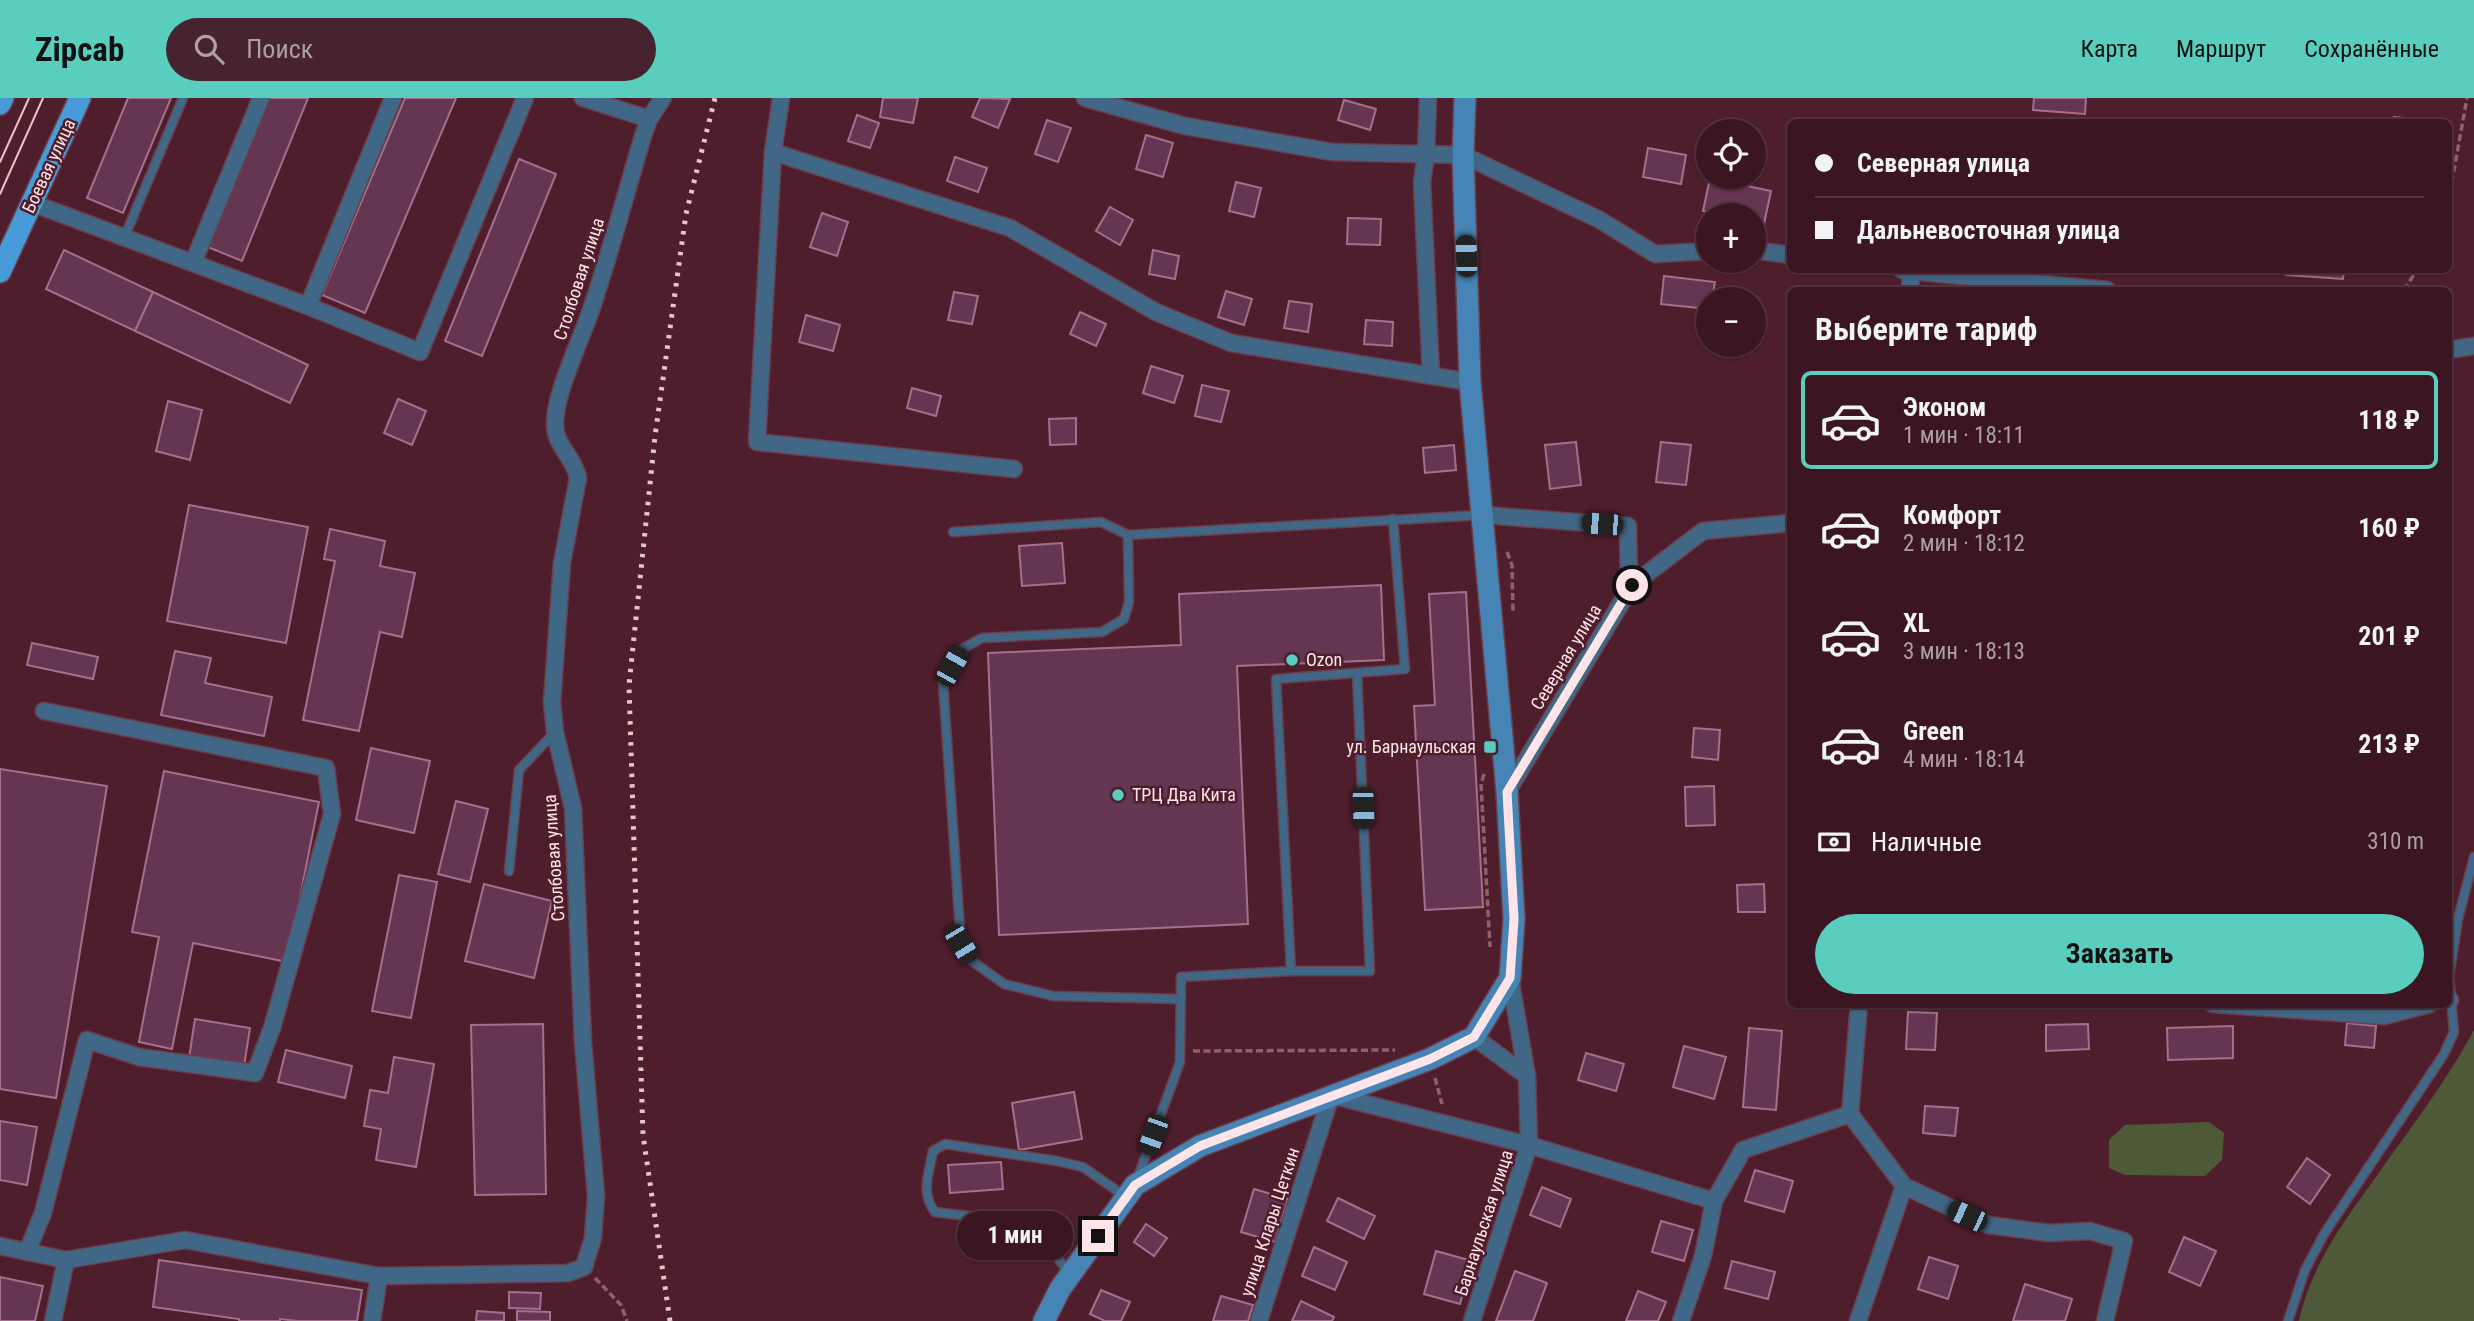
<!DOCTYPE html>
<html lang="ru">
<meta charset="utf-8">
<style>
:root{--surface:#3b1622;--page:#46232f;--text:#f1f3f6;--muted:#ac9fa5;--line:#543540;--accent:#59cebf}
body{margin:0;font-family:"Roboto Condensed",sans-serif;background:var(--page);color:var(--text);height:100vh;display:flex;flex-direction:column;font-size:26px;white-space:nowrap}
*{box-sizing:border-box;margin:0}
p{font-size:23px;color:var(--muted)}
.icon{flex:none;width:38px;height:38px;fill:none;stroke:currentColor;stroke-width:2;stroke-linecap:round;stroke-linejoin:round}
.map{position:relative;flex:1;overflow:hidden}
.sheet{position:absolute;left:1787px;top:189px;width:665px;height:721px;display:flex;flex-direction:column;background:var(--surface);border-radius:10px;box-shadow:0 2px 5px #0004,0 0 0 2px var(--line)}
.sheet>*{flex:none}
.hud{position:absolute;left:1787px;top:21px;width:665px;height:154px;border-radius:10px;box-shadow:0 2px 5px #0004,0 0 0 2px var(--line);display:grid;align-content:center;height:154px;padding:0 28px;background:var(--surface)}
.controls{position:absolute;left:1696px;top:21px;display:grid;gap:14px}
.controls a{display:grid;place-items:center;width:70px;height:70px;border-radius:50%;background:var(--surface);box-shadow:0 2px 5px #0004,0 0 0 2px var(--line);font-size:35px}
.end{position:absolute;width:32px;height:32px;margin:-16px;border:9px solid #ffe4e9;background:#111;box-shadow:0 0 0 4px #111}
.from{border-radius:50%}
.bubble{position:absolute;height:49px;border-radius:24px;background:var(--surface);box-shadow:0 2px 5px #0004,0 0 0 2px var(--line);font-size:23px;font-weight:700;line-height:49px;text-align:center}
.car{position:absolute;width:21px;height:42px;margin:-21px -10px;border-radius:9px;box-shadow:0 0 5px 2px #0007;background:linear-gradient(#222 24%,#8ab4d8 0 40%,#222 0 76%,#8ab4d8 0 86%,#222 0)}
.hud b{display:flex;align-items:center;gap:24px;height:66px;font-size:26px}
.hud b+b{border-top:2px solid var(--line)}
.hud i{width:18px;height:18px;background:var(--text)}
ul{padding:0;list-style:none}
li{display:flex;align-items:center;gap:21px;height:98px;margin:0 14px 10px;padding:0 14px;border:4px solid transparent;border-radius:10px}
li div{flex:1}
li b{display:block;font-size:26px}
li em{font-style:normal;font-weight:700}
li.selected{border-color:var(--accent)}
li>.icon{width:63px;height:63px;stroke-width:1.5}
h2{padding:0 28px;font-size:32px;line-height:84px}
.pay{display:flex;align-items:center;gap:18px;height:77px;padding:0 28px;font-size:26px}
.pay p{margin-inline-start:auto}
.primary-button{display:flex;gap:14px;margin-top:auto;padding:14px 28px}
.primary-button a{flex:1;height:80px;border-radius:42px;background:var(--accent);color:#111;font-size:28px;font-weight:700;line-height:80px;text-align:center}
header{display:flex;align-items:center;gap:42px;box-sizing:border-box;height:98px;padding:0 35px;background:var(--accent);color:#111}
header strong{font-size:33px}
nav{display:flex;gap:38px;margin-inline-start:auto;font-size:24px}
.search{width:490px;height:63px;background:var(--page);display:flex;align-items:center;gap:18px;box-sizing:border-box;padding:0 24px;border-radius:38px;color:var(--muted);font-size:26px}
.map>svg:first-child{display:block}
</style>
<header>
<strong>Zipcab</strong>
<div class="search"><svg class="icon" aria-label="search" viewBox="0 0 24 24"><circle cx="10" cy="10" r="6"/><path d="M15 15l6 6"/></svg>Поиск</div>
<nav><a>Карта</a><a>Маршрут</a><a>Сохранённые</a></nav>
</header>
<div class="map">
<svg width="2474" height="1223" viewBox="0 0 2474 1223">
<rect width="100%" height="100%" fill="#4f1e2d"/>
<!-- green -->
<g fill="#4e5937">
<path d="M2474 932V1223H2299C2310 1170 2342 1126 2373 1083 2408 1033 2445 986 2474 932Z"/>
<polygon points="2209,1024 2224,1035 2222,1062 2205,1078 2125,1077 2109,1070 2109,1042 2125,1027"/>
</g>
<!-- building -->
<g fill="#643652" stroke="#a4708e" stroke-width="2">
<polygon points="128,0 171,0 123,115 87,100"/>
<polygon points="263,0 308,0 242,163 203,147"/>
<polygon points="405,0 456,0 365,215 322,197"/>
<polygon points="883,0 918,0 913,25 880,19"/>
<polygon points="980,0 1010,1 998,30 972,19"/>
<polygon points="2034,0 2086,0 2085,16 2033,12"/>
<polygon points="1344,2 1376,11 1370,32 1338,22"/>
<polygon points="857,17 879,25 870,50 848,43"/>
<polygon points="2394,19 2431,23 2431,24 2394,24"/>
<polygon points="1047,22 1071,30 1058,64 1035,56"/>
<polygon points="1146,37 1173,45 1163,79 1136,71"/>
<polygon points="1648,50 1686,57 1681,86 1643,79"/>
<polygon points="955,59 987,70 978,94 947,83"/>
<polygon points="519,61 556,76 482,258 445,243"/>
<polygon points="1710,80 1771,93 1764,126 1754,124 1754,117 1724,117 1703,113"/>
<polygon points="1236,84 1261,90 1254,119 1229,113"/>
<polygon points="1110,109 1133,122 1120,147 1096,133"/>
<polygon points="822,115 848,124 837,158 810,149"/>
<polygon points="1348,120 1381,121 1380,147 1347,146"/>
<polygon points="64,152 153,194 135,233 46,191"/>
<polygon points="1153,152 1179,158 1175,181 1149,176"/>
<polygon points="2286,172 2344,172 2343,181 2286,177"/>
<polygon points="1664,178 1715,184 1712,201 1708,201 1708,211 1661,206"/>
<polygon points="1226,193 1252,201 1244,227 1218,219"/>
<polygon points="153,194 308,267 290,305 135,233"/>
<polygon points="954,194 978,198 972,226 948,222"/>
<polygon points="1289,203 1312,206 1308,234 1284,230"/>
<polygon points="1080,214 1106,226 1096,248 1070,236"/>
<polygon points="806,217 840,227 833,253 799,244"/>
<polygon points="1366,222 1393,224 1392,248 1364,246"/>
<polygon points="1151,268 1183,278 1174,305 1143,295"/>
<polygon points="1202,287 1229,293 1221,324 1195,318"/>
<polygon points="912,290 941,298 936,318 907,310"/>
<polygon points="398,301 426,313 412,347 384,335"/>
<polygon points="168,303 202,312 190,362 156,353"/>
<polygon points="1076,320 1076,346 1050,347 1049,321"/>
<polygon points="1576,344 1581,387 1550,391 1545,347"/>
<polygon points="1661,344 1691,347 1686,387 1656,384"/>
<polygon points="1454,347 1456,372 1425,375 1423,350"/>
<polygon points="189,407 308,429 286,545 167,523"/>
<polygon points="330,431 385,443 380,468 415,475 402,539 380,534 359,633 303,622 335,463 324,461"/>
<polygon points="1062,445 1065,485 1022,488 1019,448"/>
<polygon points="1381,487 1384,562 1237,568 1248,826 999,837 988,555 1181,547 1179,496"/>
<polygon points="1466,494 1483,809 1425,812 1414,608 1435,607 1429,496"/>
<polygon points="32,545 98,559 93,581 27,567"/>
<polygon points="175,553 211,560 205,585 272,599 264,638 161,617"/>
<polygon points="1694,630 1720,632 1718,662 1692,659"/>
<polygon points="371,650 430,663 414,735 356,722"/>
<polygon points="0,671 107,688 56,1000 0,991"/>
<polygon points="164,673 319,704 287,864 193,845 172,951 139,944 159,839 132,834"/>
<polygon points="1714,688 1715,727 1686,728 1685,689"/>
<polygon points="456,703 488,711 470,784 438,776"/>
<polygon points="399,777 437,784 411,920 372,913"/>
<polygon points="484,786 552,803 534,880 465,863"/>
<polygon points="1764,786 1765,814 1738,814 1737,787"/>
<polygon points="1908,914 1937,915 1935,952 1906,951"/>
<polygon points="195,921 250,930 244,968 189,960"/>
<polygon points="2347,925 2376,928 2374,950 2345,947"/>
<polygon points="543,926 546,1096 475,1097 471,927"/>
<polygon points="2088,926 2089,951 2046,953 2046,927"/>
<polygon points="2233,928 2233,960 2168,962 2167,930"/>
<polygon points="1749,930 1782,933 1776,1012 1743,1009"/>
<polygon points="1684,948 1726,959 1714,1001 1673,989"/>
<polygon points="286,952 352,968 345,1000 278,984"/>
<polygon points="1586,955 1624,966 1616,993 1578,982"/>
<polygon points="394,959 434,966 416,1069 376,1062 381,1031 364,1028 370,992 388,995"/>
<polygon points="1074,994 1082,1041 1019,1052 1012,1005"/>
<polygon points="1925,1008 1958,1010 1955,1038 1923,1035"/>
<polygon points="0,1023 37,1029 27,1087 0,1082"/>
<polygon points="2307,1060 2330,1077 2310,1106 2287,1089"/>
<polygon points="1001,1064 1003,1091 950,1095 948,1067"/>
<polygon points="1755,1072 1793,1083 1784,1114 1745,1103"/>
<polygon points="1542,1089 1571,1101 1560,1129 1530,1117"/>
<polygon points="1254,1091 1288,1101 1275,1144 1241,1134"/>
<polygon points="1338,1100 1375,1118 1364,1141 1327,1123"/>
<polygon points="1661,1123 1693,1132 1684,1163 1652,1154"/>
<polygon points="1146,1126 1167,1140 1154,1158 1134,1144"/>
<polygon points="2184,1139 2216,1153 2200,1188 2169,1174"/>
<polygon points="1314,1149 1347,1164 1335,1192 1302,1178"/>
<polygon points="1436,1153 1472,1163 1460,1206 1424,1196"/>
<polygon points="1929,1159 1958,1168 1948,1201 1918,1191"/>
<polygon points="159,1162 362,1192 357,1223 297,1223 280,1221 280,1223 239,1223 239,1221 153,1209"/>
<polygon points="1732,1163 1775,1174 1768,1201 1725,1190"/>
<polygon points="1515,1173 1547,1185 1533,1223 1496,1223"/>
<polygon points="0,1179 43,1188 35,1223 0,1223"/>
<polygon points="2025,1186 2072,1201 2065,1223 2013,1223"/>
<polygon points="1101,1192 1130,1204 1121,1223 1105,1223 1090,1216"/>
<polygon points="1638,1193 1666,1204 1658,1223 1626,1223"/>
<polygon points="509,1194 541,1195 540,1211 509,1210"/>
<polygon points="1221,1198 1253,1207 1248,1223 1213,1223"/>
<polygon points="1301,1203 1334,1219 1332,1223 1292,1223"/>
<polygon points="477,1213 504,1215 504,1223 476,1223"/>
<polygon points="517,1213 550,1214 550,1223 517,1223"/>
</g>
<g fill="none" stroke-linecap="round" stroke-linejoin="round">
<defs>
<g id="lane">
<polyline points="124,140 183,0"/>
<polyline points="953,434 1101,424 1128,437"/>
<polyline points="509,773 519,672 555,634"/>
<polyline points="1291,873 1370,873 1357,575"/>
<polyline points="1181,901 1053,898 1004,886 972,863 961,846 943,585 962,551 982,540 1102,534 1124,521 1129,504 1128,437 1481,417"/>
<polyline points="1138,1079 1180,964 1181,879 1291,873 1276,581 1405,571 1393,421"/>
<path d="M1070 1177 1037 1131 1026 1125 935 1114C920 1095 929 1075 933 1053L945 1046 1057 1063 1083 1069 1126 1099"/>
<polyline points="2288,1223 2305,1172 2324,1136 2444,956 2454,934 2449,878 2458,821 2474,759"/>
</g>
<g id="street">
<polyline points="583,0 649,21"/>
<polyline points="781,0 773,54 757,344 1014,371"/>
<polyline points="1085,0 1185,28 1332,54 1463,57 1600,122 1655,156 1708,153"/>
<polyline points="1428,0 1426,56 1422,84 1431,278"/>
<polyline points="773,54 1010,130 1156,214 1231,245 1470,284"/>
<polyline points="32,105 308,208 420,254 525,0"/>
<polyline points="1754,152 1790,157"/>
<polyline points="193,165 261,0"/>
<polyline points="1902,172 1911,173 1910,192"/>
<polyline points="1911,173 2107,192"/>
<polyline points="308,208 393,0"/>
<polyline points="2448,252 2474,248"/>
<polyline points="1484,417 1628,428 1629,492"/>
<polyline points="1507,694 1632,487 1703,433 1790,425"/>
<polyline points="1510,880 1527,978"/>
<polyline points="2448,902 2450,902"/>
<polyline points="2213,906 2384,918 2430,906"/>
<polyline points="1850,1016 1859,906"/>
<polyline points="0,1148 66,1162 53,1223"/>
<polyline points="27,1154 43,1115 87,942 139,959 255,975 272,930 332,716 326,670 44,613"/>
<path d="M66 1162 185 1142 379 1178 568 1175 584 1169 593 1140 596 1098 583 944 573 710 555 634 552 604 562 465 578 380C575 361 555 347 555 327 554 296 582 240 592 209 611 152 626 95 643 38L649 21 663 0"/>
<polyline points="372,1223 379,1178"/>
<polyline points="1259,1223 1331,997 1529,1047 1714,1103 1743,1052 1850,1016 1904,1088 1988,1127 2049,1135 2090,1133 2124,1143 2105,1223"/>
<polyline points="1472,1223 1529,1047 1527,978 1474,939"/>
<polyline points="1681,1223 1703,1158 1714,1103"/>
<polyline points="1858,1223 1904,1088"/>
</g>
<polyline id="secondary" points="1044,1223 1060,1191 1135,1087 1200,1048 1430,961 1474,939 1510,880 1514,821 1507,694 1470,284 1463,57 1465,0"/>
<g id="primary">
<polyline points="0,6 3,0"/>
<polyline points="0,174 80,0"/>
</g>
</defs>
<!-- lane casing -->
<use href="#lane" stroke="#6b3e4b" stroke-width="11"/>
<!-- street casing -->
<use href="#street" stroke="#6b3e4b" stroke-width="19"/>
<!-- secondary casing -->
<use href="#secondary" stroke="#6b3e4b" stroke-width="24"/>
<!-- primary casing -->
<use href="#primary" stroke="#6b3e4b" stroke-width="24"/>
<!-- path -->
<g stroke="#8c626e" stroke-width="3.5" stroke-dasharray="7 3.5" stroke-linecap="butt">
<polyline points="2448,105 2467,0"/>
<polyline points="2404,192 2417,172"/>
<polyline points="1507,454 1512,467 1513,515"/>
<polyline points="1484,676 1481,686 1490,849"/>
<polyline points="1193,953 1395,952"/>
<polyline points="1435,980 1442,1006"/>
<polyline points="595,1180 621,1207 627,1223"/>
</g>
<!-- lane -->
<use href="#lane" stroke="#416786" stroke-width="8"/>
<!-- street -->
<use href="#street" stroke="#416786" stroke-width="16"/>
<!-- secondary -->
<use href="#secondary" stroke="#4584b5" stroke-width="21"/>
<!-- primary -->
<use href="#primary" stroke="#479bd9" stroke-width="21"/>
<!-- tram -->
<g stroke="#e3c5cc" stroke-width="2">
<polyline points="0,64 29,0"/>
<polyline points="0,96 43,0"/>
</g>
<!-- rail -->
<polyline stroke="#e3c5cc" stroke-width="5" stroke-dasharray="3.5 7" stroke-linecap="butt" points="670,1223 643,1037 629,587 655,338 686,116 715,0"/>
</g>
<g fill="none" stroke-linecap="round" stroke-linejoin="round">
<!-- route -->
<polyline stroke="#ffe4e9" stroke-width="9" points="1098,1138 1135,1087 1200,1048 1430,961 1474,939 1510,880 1514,821 1507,694 1632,487"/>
</g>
<!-- markers -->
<g fill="#59cebf" stroke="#4f1e2d" stroke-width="2.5">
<circle cx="1292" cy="562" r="7"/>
<rect x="1483" y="642" width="14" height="14" rx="3.5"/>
<circle cx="1118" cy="697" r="7"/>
</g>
<g text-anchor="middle" stroke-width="5" stroke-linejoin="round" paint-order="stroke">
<!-- street labels -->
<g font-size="18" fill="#ffe4e9" stroke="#4f1e2d">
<text transform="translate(49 68) rotate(-65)" y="6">Боевая улица</text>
<text transform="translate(579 181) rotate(-72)" y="6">Столбовая улица</text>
<text transform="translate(1566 559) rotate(-59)" y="6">Северная улица</text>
<text transform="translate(554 760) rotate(-94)" y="6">Столбовая улица</text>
<text transform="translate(1270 1124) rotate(-72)" y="6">улица Клары Цеткин</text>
<text transform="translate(1484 1125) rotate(-72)" y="6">Барнаульская улица</text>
</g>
<!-- poi labels -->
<g font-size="18" fill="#ffe4e9" stroke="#4f1e2d" text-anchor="start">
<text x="1306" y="568">Ozon</text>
<text x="1476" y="655" text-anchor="end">ул. Барнаульская</text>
<text x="1132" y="703">ТРЦ Два Кита</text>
</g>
</g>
</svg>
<div class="controls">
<a><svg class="icon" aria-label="locate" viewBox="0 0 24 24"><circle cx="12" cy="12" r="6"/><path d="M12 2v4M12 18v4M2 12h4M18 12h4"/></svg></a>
<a>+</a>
<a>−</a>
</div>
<i class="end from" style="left:1632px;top:487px"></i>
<i class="end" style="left:1098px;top:1138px"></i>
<div class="bubble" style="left:957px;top:1113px;width:116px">1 мин</div>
<i class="car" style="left:1466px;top:158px;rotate:358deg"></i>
<i class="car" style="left:1602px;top:426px;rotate:274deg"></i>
<i class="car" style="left:952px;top:568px;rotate:29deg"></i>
<i class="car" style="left:1363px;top:710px;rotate:178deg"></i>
<i class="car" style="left:961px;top:846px;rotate:149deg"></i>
<i class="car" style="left:1153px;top:1037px;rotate:200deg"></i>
<i class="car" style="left:1967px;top:1118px;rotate:295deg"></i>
<div class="hud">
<b><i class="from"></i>Северная улица</b>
<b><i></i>Дальневосточная улица</b>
</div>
<section class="sheet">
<h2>Выберите тариф</h2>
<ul>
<li class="selected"><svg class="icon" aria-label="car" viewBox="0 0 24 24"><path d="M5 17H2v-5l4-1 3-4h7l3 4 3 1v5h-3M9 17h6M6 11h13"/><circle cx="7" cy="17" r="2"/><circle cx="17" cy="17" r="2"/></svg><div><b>Эконом</b><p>1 мин · 18:11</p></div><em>118 ₽</em></li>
<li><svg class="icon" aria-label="car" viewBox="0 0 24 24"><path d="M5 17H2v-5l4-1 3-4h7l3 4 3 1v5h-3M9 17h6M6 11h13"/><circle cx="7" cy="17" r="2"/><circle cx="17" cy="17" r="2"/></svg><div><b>Комфорт</b><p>2 мин · 18:12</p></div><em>160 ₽</em></li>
<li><svg class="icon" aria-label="car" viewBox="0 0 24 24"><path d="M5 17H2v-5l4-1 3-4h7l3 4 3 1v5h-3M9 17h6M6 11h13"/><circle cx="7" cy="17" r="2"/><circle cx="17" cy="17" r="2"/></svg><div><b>XL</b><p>3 мин · 18:13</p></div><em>201 ₽</em></li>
<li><svg class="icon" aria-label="car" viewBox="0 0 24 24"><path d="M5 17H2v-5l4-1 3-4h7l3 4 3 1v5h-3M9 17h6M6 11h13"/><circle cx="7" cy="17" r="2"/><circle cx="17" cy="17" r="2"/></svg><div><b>Green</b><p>4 мин · 18:14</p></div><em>213 ₽</em></li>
</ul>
<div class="pay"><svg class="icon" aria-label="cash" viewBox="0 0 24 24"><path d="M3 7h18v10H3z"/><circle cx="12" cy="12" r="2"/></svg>Наличные<p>310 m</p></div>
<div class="primary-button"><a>Заказать</a></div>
</section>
</div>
